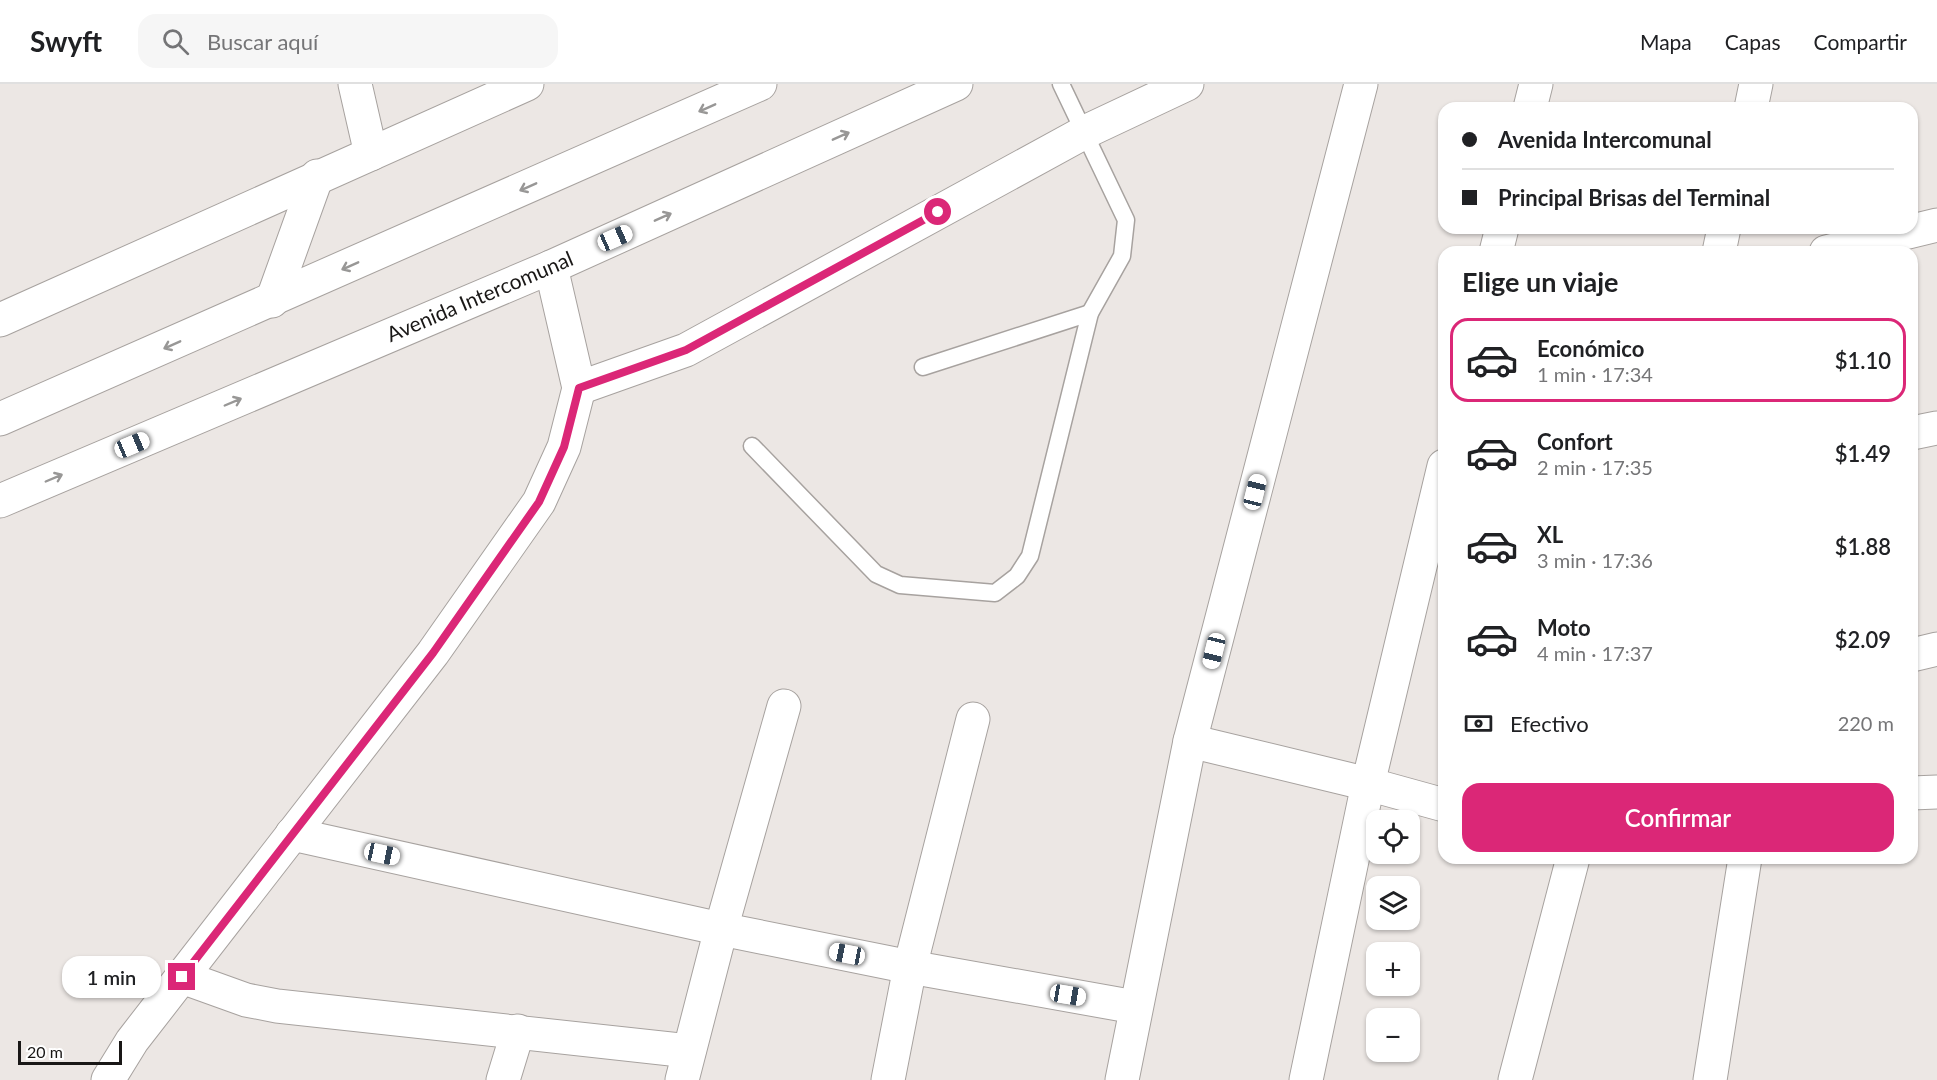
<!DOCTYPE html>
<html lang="es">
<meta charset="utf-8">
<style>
:root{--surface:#fff;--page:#f6f6f6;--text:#202124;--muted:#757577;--line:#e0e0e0;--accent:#db2777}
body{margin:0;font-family:Lato,sans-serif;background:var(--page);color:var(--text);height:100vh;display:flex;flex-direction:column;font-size:22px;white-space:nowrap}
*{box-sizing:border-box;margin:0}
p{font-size:20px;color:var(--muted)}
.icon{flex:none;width:33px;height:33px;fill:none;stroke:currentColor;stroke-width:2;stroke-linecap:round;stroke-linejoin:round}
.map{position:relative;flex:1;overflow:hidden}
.panel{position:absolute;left:1438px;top:162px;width:480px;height:618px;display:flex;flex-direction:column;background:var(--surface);border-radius:18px;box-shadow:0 2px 4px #0004}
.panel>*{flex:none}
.top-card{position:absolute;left:1438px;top:18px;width:480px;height:132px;border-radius:18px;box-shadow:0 2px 4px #0004;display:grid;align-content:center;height:132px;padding:0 24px;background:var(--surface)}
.fabs{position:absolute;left:1366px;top:726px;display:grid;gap:12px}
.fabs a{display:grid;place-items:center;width:54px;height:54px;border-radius:12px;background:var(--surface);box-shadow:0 2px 4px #0004;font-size:30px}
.scale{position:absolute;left:18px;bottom:15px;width:104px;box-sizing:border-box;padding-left:6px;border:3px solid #191716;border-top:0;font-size:16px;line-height:21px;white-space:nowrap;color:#191716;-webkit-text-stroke:4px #fff;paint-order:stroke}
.end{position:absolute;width:27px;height:27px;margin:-14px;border:8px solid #db2777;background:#fff;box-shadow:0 0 0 3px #fff}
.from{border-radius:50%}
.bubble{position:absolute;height:42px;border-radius:18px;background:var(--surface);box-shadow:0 2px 4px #0004;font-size:20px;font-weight:600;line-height:42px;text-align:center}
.car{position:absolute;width:18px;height:36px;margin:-18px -9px;border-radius:8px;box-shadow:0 0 4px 2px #0007;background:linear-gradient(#fff 24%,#345 0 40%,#fff 0 76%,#345 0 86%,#fff 0)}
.top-card b{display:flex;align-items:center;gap:21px;height:57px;font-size:22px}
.top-card b+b{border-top:2px solid var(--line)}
.top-card i{width:15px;height:15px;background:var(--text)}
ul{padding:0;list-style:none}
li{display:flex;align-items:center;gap:18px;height:84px;margin:0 12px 9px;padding:0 12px;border:3px solid transparent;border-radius:18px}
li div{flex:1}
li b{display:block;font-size:22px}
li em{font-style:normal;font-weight:600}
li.selected{border-color:var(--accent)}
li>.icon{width:54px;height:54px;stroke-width:1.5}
h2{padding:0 24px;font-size:27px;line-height:72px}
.pay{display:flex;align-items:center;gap:15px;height:66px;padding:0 24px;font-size:22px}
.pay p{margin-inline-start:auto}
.primary-button{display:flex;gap:12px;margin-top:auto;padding:12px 24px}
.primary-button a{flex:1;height:69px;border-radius:18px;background:var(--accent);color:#fff;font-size:24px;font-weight:600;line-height:69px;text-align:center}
header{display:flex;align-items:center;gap:36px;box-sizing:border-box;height:84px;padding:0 30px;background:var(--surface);border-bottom:2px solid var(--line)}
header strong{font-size:28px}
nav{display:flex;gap:33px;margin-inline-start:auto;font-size:21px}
.search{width:420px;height:54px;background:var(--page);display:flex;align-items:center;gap:15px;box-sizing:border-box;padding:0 21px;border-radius:18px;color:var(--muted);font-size:22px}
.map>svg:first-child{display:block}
</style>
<header>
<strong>Swyft</strong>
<div class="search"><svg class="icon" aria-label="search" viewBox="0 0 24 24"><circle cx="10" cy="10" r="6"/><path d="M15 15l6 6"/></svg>Buscar aquí</div>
<nav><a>Mapa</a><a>Capas</a><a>Compartir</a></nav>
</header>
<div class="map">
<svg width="1937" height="996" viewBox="0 0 1937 996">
<rect width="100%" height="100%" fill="#ece7e4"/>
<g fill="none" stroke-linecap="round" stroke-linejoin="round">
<defs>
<g id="service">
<polyline points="923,283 1090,229"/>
<polyline points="752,362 876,490 900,501 995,509 1017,492 1030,472 1090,229 1122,172 1126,136 1061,0"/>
</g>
<g id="minor">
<polyline points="355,0 371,70"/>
<polyline points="1530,24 1536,0"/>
<polyline points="1751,24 1756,0"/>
<polyline points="1496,168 1502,144"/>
<polyline points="1719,168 1724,144"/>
<polyline points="1826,168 1937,141"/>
<polyline points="272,217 317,92"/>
<polyline points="0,236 527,0"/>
<polyline points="579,304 686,266 1085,48 1187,0"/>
<polyline points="1912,349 1937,344"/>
<polyline points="1912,571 1937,565"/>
<polyline points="1190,657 1368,700 1444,721"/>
<polyline points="1912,709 1937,708"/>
<polyline points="292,750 721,845 910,883 1135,923"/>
<polyline points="182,893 246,916 277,922 689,967"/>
<polyline points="108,996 132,957 433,569 539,418 564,363 579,304 551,183"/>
<polyline points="503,996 518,947"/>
<polyline points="682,996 721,845 784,622"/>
<polyline points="888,996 910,883 973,635"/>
<polyline points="1122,996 1190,657 1361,0"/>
<polyline points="1306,996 1368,700 1444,382"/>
<polyline points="1515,996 1573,774"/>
<polyline points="1710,996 1745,774"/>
</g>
<g id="primary">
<polyline points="0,335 760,0"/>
<polyline points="0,417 551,183 956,0"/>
</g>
</defs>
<!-- service casing -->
<use href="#service" stroke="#a7a29f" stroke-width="19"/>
<!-- minor casing -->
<use href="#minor" stroke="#a7a29f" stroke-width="35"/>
<!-- primary casing -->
<use href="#primary" stroke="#a7a29f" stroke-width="35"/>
<!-- service -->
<use href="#service" stroke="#fff" stroke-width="16"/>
<!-- minor -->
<use href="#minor" stroke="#fff" stroke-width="33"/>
<!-- primary -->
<use href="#primary" stroke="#fff" stroke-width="33"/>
</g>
<!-- one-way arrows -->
<defs><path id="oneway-shaft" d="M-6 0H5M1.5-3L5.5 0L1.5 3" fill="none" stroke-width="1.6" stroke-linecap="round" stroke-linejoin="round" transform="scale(1.5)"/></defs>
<g stroke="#989796">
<use href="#oneway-shaft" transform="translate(707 24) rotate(156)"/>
<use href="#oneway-shaft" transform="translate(841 52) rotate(-24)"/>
<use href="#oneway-shaft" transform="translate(528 103) rotate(156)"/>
<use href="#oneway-shaft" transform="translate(663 133) rotate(-24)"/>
<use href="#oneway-shaft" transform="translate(350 182) rotate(156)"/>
<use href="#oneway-shaft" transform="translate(172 261) rotate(156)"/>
<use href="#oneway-shaft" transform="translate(233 318) rotate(-23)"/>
<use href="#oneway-shaft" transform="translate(54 394) rotate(-23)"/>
</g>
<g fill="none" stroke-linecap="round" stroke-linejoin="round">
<!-- route -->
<polyline stroke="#db2777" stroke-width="8" points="182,893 433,569 539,418 564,363 579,304 686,266 938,128"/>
</g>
<g text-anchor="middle" stroke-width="4.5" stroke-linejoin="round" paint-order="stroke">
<!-- street labels -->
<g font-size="21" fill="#191716" stroke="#fff">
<text transform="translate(480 213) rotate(-23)" y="7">Avenida Intercomunal</text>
</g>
</g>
</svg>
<div class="fabs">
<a><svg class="icon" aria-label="locate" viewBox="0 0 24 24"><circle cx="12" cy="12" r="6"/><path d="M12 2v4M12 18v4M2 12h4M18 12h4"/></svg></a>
<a><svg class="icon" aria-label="layers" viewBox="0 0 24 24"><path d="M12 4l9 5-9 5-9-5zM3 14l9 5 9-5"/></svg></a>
<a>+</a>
<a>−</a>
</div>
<div class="scale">20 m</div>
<i class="end from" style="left:938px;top:128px"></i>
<i class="end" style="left:182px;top:893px"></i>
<div class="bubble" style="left:62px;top:872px;width:99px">1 min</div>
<i class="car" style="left:615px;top:154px;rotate:66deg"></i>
<i class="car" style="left:132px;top:361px;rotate:67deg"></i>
<i class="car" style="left:1255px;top:408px;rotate:14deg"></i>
<i class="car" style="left:1214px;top:567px;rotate:194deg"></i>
<i class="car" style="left:382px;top:770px;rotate:102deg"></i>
<i class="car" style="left:847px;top:870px;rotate:281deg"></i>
<i class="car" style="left:1068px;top:911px;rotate:100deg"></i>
<div class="top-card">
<b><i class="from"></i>Avenida Intercomunal</b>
<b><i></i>Principal Brisas del Terminal</b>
</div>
<section class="panel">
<h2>Elige un viaje</h2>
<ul>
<li class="selected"><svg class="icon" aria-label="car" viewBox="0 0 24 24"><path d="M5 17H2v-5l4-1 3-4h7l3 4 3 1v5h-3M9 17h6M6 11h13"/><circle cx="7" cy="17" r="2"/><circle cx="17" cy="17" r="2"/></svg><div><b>Económico</b><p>1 min · 17:34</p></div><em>$1.10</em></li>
<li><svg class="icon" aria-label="car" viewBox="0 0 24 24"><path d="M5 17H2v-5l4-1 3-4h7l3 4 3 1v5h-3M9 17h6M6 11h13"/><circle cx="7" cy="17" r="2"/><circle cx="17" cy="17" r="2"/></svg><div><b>Confort</b><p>2 min · 17:35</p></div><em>$1.49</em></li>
<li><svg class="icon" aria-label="car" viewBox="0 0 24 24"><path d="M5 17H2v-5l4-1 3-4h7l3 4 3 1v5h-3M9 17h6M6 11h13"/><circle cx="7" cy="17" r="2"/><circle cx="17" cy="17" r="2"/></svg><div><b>XL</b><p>3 min · 17:36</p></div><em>$1.88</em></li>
<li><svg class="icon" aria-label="car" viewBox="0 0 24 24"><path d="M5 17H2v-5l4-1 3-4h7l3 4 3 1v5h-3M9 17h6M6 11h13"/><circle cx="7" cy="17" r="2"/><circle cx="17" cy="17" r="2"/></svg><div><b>Moto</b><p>4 min · 17:37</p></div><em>$2.09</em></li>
</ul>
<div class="pay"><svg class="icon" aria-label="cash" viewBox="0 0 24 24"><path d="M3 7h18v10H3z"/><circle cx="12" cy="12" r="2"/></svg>Efectivo<p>220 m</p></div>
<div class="primary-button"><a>Confirmar</a></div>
</section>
</div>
